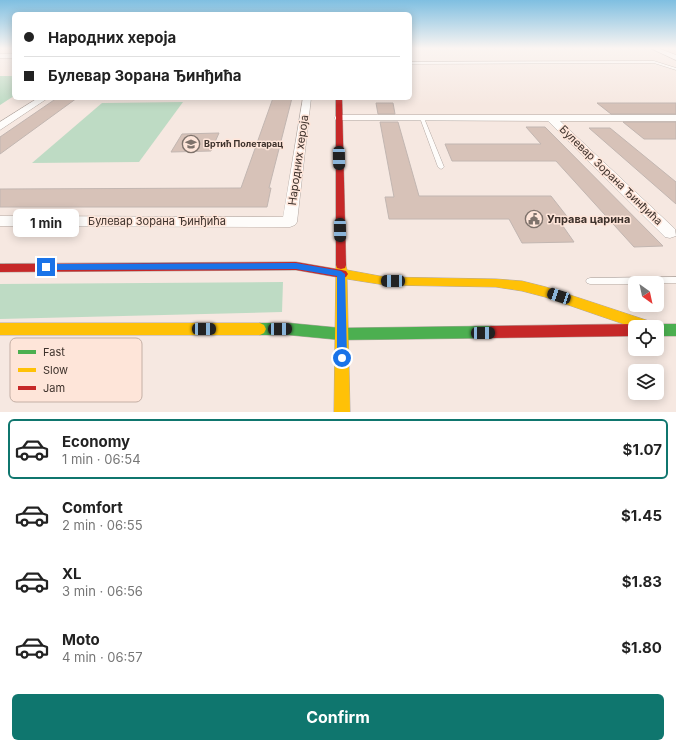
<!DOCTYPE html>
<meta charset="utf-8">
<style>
:root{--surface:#fff;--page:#f2f2f2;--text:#222;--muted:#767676;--line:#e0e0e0;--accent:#0f766e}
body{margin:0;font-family:Inter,sans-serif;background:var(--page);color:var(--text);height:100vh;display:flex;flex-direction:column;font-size:15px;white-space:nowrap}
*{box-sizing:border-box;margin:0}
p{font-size:13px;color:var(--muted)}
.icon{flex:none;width:22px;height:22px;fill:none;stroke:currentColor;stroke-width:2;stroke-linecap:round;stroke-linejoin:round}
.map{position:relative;height:412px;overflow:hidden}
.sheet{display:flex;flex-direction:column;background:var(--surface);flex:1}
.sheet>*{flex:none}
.guide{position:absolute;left:12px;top:12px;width:400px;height:88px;border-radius:6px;box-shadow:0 2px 10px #0003;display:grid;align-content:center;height:88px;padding:0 12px;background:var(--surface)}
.needle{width:26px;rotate:147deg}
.controls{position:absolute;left:628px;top:276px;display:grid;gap:8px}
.controls a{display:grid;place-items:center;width:36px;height:36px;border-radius:6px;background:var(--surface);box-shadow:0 2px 10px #0003;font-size:20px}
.end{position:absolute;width:18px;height:18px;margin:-9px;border:5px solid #1a73e8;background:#fff;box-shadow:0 0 0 2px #fff}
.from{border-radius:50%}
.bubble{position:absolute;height:28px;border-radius:6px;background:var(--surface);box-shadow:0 2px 10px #0003;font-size:13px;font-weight:700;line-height:28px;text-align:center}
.car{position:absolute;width:12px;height:24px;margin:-12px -6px;border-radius:5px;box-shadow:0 0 3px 1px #0007;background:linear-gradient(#222 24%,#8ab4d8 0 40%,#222 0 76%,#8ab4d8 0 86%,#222 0)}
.guide b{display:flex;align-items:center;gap:14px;height:38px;font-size:15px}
.guide b+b{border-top:1px solid var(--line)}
.guide i{width:10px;height:10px;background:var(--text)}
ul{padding:7px 0 0;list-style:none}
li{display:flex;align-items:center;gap:12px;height:60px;margin:0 8px 6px;padding:0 4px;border:2px solid transparent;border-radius:6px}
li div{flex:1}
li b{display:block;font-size:15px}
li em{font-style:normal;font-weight:700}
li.active{border-color:var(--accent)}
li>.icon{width:36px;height:36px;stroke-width:1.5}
.cta{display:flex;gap:8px;margin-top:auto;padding:8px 12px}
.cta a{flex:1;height:46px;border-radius:6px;background:var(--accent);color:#fff;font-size:16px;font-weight:700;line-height:46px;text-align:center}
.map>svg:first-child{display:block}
</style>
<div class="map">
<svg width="676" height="412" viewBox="0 0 676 412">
<rect width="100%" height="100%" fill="#f6e8e1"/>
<!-- green -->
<g fill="#bedbc4">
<polygon points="0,76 14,76 14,96 0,105"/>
<polygon points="183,102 139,162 32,163 102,103"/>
<polygon points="283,282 282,312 0,319 0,284"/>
</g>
<!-- building -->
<g fill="#d7c2b8" stroke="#c2b6b1">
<polygon points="57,98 77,98 0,154 0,137"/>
<polygon points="273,98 292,98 269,188 271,188 267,207 0,207 0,189 241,188"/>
<polygon points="376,103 393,103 395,114 378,114"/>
<polygon points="597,103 676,103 676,114 611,114"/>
<polygon points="380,122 398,122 419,196 551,196 569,219 558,219 574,242 522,243 509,219 389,219 385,197 394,197"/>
<polygon points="623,122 676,122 676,139 644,139"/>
<polygon points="526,127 545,127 663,246 634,247 556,161 452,161 445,144 541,144"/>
<polygon points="589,128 610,128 676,182 676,204"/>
<polygon points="219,133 211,151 171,152 182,134"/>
</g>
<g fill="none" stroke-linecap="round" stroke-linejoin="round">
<defs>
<g id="lane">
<polygon points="654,61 676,68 676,70 654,63 410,64 410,62"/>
<polygon points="420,117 424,118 444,167 443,168 441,169 438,167 420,118"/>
<polygon points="676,277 676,283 635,283 635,284 590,284 587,283 586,281 587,279 590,278"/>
</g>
<g id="street">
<polygon points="650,48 658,48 676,55 676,60"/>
<rect x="0" y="54" width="14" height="4"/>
<polygon points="38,98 48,98 0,130 0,122"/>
<polygon points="303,98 311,98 297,222 295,225 290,227 0,226 0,216 283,217"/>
<polygon points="339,115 676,115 676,121 560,121 675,229 676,236 670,238 665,237 548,121 336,120 334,118 336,116"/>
</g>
<g id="fast">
<polygon points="260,323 289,323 341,328 491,326 496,328 497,332 496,336 491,338 341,340 289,335 260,335 256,333 254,329 256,325"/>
<polygon points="657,324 676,324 676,336 657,336 657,327 652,327"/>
</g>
<g id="slow">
<polygon points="341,261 345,262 347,270 385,277 496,279 522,281 546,287 649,321 653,323 655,327 635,328 545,297 522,291 496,287 385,285 347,279 350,412 334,412 336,265 337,262"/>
<polygon points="0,323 260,323 264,325 266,329 264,333 260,335 0,335"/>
</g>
<g id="jam">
<polygon points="336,98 342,98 346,265 345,268 341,269 337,268 336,265"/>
<polygon points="296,262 342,270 346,271 348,274 346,277 342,278 296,270 0,272 0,264"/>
<polygon points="635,324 640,327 635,327 635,336 491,338 486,336 485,332 486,328 491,326"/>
</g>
</defs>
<!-- lane casing -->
<use href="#lane" stroke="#b2a7a1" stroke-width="1"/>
<!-- street casing -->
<use href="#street" stroke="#b2a7a1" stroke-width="1"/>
<!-- fast casing -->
<use href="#fast" stroke="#b2a7a1" stroke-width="1"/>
<!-- slow casing -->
<use href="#slow" stroke="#b2a7a1" stroke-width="1"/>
<!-- jam casing -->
<use href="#jam" stroke="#b2a7a1" stroke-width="1"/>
<!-- lane -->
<use href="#lane" fill="#fefcfa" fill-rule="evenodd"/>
<!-- street -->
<use href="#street" fill="#fefcfa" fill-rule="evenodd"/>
<!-- fast -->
<use href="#fast" fill="#4caf50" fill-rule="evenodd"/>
<!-- slow -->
<use href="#slow" fill="#ffc107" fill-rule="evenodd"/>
<!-- jam -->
<use href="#jam" fill="#c62828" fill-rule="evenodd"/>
</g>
<!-- sky -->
<linearGradient id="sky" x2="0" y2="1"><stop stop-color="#7fbfe1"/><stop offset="0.46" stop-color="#fbf5f2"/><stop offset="1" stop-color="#fbf5f2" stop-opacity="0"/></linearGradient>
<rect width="676" height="105" fill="url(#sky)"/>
<!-- route -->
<polygon fill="#1a73e8" points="296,263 341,271 345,274 347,358 345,361 342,362 337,358 337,276 296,269 46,270 42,267 46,264"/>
<!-- icons -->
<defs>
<symbol id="school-ring" viewBox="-11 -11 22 22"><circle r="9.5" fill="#fee5d9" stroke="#7e726b" stroke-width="1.5"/><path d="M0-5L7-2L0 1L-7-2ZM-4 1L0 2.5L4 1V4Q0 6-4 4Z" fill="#7e726b"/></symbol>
<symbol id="civic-ring" viewBox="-11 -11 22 22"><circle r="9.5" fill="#fee5d9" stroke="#7e726b" stroke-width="1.5"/><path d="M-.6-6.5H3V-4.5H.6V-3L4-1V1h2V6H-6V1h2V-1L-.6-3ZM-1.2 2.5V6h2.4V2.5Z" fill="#7e726b"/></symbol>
</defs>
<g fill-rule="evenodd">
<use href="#school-ring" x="181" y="134" width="20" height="20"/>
<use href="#civic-ring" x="524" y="209" width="20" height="20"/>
</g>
<g text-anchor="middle" stroke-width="3" stroke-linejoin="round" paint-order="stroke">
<!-- far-poi labels -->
<g font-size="9" font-weight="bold" fill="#3e322c" stroke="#fee5d9" text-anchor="start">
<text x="204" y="147">Вртић Полетарац</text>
</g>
<!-- street labels -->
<g font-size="11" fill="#3e322c" stroke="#fee5d9">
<text transform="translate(298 160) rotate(-82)" y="4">Народних хероја</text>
<text transform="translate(611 175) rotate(44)" y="4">Булевар Зорана Ђинђића</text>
<text x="157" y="225">Булевар Зорана Ђинђића</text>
</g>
<!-- poi labels -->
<g font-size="11" font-weight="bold" fill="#3e322c" stroke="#fee5d9" text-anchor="start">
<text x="547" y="223">Управа царина</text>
</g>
</g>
<!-- legend -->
<rect x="10" y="338" width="132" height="64" rx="6" fill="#fee5d9" stroke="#c4afa5" stroke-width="1"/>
<rect x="18" y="350" width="18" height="4" fill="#4caf50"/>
<rect x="18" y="368" width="18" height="4" fill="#ffc107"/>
<rect x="18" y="386" width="18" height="4" fill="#c62828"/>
<g font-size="11" fill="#3e322c">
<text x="43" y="356">Fast</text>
<text x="43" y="374">Slow</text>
<text x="43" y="392">Jam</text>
</g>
</svg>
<div class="controls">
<a><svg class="needle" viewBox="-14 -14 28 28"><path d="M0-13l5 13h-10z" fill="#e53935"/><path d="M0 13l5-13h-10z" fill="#767676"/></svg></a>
<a><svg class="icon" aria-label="locate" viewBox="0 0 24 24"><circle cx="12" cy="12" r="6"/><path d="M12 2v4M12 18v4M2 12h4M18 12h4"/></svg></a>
<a><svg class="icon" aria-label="layers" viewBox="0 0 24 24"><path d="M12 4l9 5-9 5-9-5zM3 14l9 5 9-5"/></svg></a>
</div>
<i class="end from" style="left:342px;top:358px"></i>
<i class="end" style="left:46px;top:267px"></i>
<div class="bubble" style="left:13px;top:209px;width:66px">1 min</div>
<i class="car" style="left:339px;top:158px;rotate:179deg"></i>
<i class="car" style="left:340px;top:230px;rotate:179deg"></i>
<i class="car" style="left:393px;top:281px;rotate:270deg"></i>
<i class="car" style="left:559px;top:296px;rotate:288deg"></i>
<i class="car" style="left:204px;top:329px;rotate:90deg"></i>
<i class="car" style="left:280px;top:329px;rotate:89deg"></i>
<i class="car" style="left:483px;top:333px;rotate:89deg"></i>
<div class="guide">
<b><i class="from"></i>Народних хероја</b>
<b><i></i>Булевар Зорана Ђинђића</b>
</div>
</div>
<section class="sheet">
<ul>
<li class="active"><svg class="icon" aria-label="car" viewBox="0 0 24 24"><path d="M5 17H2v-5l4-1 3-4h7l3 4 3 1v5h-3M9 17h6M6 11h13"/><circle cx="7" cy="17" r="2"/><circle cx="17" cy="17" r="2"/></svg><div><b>Economy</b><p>1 min · 06:54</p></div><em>$1.07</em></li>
<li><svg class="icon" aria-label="car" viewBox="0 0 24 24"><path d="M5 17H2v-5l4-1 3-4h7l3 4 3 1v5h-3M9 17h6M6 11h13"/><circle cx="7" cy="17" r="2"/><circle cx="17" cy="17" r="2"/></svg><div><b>Comfort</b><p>2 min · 06:55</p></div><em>$1.45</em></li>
<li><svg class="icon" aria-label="car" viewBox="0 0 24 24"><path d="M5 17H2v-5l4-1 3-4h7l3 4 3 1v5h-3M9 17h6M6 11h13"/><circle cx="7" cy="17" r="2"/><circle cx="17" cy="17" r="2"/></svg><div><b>XL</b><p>3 min · 06:56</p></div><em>$1.83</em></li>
<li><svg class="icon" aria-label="car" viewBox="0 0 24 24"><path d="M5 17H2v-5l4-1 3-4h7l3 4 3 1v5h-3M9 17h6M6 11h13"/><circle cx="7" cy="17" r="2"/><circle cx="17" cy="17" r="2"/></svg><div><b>Moto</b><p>4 min · 06:57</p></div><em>$1.80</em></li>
</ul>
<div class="cta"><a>Confirm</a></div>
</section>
